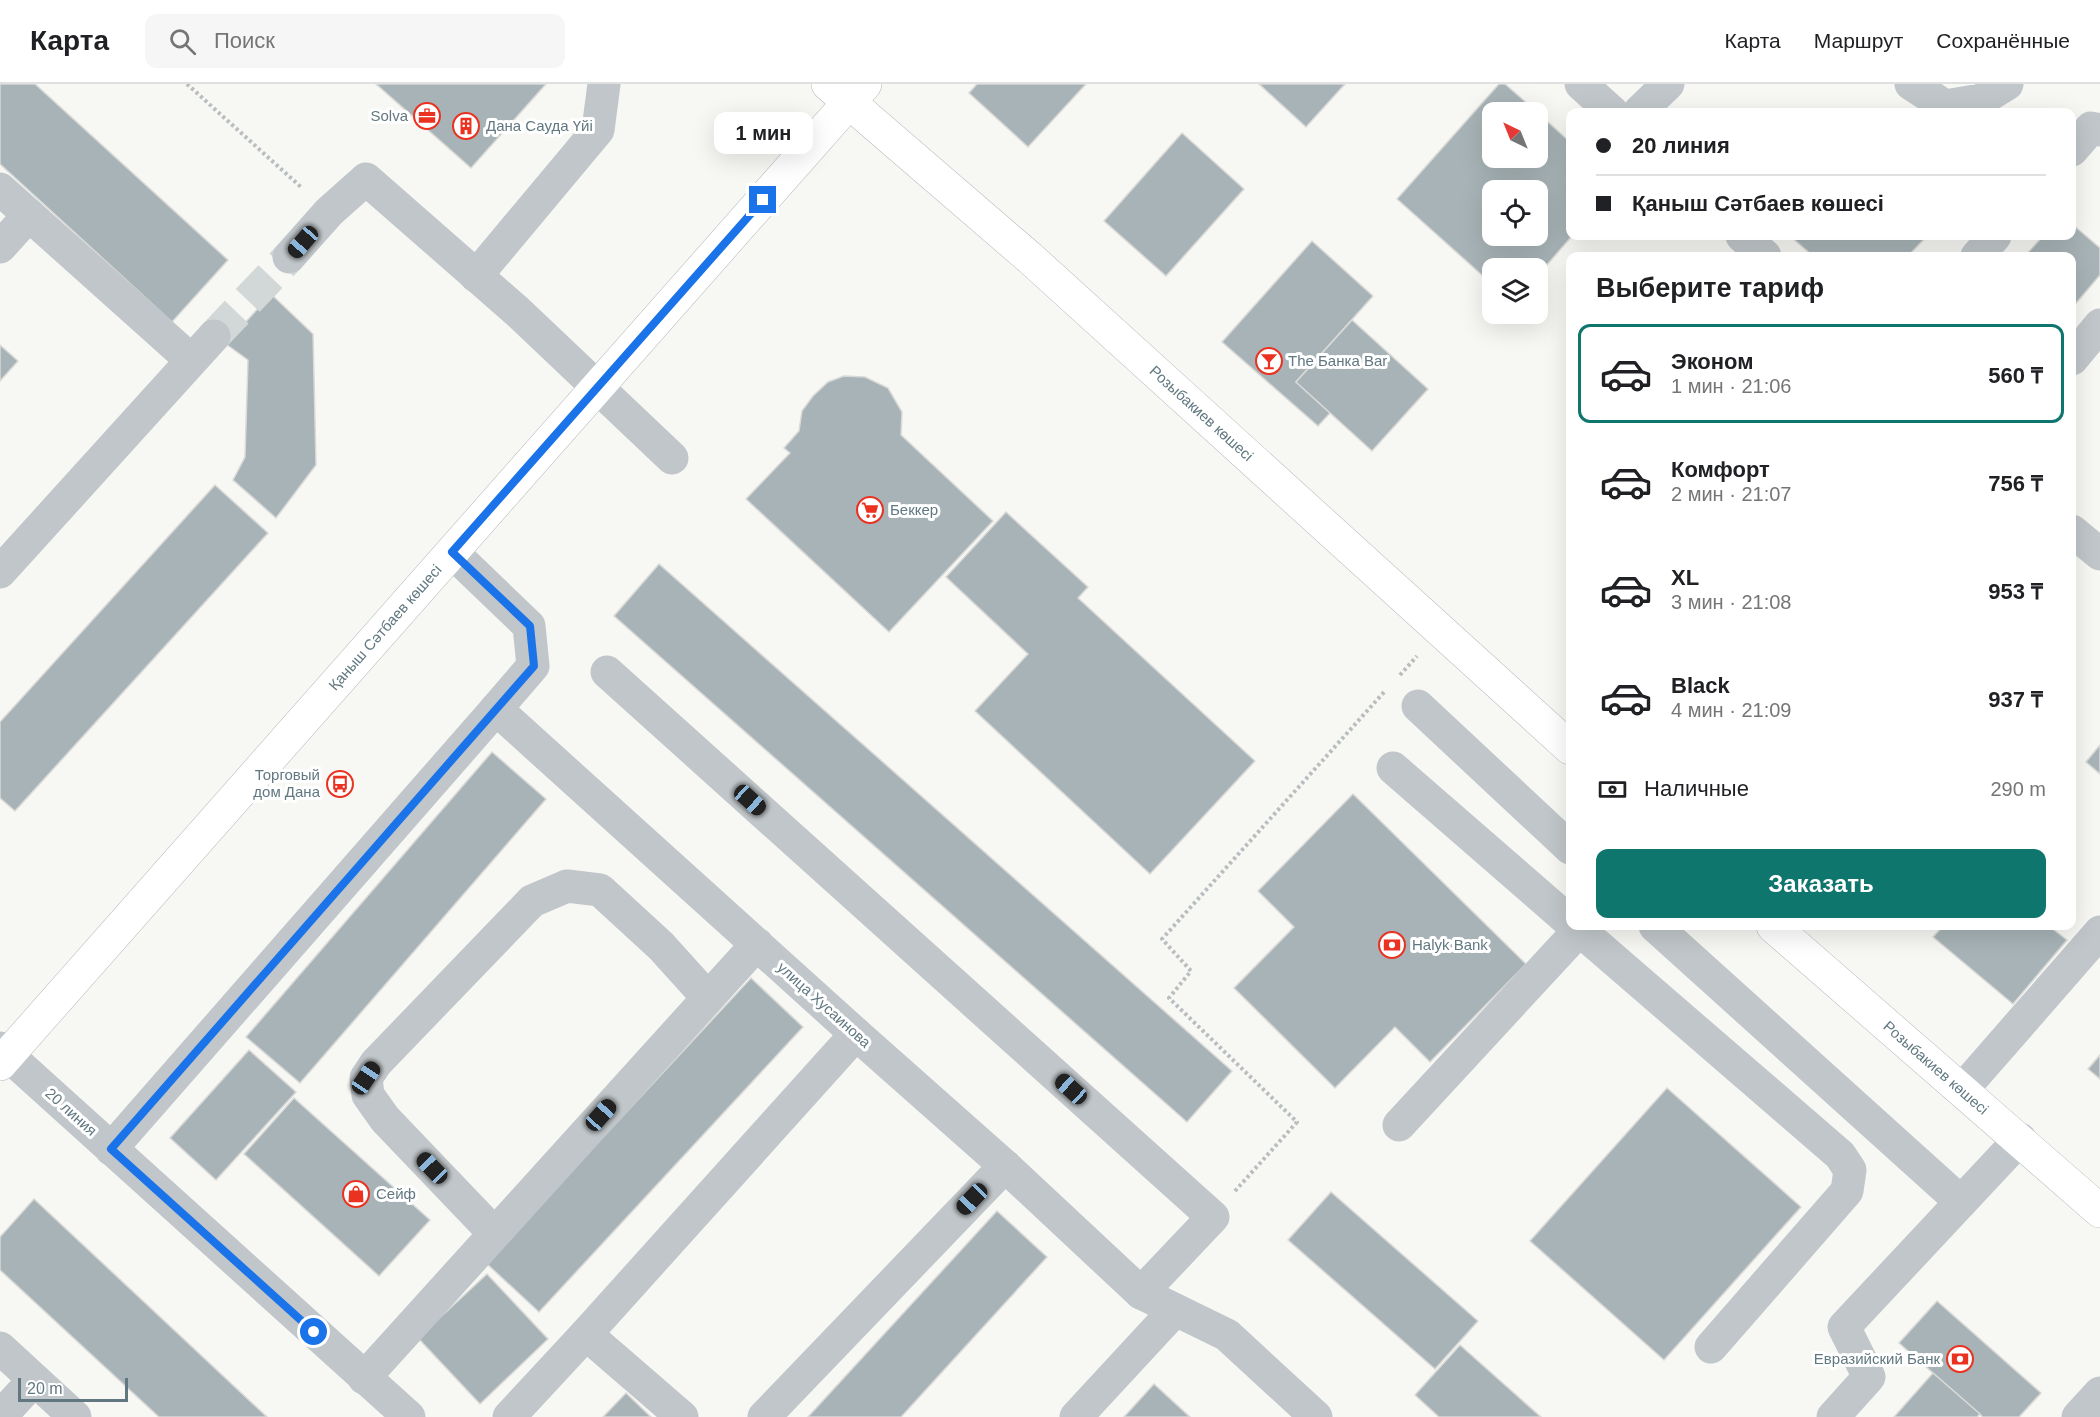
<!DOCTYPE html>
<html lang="ru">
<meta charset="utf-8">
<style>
:root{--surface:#fff;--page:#f6f6f6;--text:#202124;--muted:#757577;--line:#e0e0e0;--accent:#0f766e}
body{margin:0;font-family:Helvetica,sans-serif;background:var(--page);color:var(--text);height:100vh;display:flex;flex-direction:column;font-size:22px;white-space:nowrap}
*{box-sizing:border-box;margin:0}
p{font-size:20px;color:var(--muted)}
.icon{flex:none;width:33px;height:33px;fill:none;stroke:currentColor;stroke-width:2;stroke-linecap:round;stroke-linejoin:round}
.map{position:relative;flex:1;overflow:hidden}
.panel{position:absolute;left:1566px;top:168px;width:510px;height:678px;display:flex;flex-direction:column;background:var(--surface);border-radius:12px;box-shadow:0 6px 24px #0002}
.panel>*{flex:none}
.top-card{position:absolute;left:1566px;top:24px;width:510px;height:132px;border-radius:12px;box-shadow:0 6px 24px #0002;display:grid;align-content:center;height:132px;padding:0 30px;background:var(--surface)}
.needle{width:39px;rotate:317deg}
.tools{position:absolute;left:1482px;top:18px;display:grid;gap:12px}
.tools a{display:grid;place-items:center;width:66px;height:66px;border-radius:12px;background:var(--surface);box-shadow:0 6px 24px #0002;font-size:30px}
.scale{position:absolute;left:18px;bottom:15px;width:110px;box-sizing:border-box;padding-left:6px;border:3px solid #617881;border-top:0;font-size:16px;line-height:21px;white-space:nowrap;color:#617881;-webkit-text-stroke:4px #fff;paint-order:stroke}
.end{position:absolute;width:27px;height:27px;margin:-14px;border:8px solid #1a73e8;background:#fff;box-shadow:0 0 0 3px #fff}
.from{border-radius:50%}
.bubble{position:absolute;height:42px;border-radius:12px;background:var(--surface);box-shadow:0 6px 24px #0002;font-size:20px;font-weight:600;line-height:42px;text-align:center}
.car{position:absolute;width:18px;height:36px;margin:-18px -9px;border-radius:8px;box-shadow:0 0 4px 2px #0007;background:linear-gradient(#222 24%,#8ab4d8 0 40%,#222 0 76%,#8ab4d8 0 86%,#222 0)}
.top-card b{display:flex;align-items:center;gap:21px;height:57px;font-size:22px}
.top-card b+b{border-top:2px solid var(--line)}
.top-card i{width:15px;height:15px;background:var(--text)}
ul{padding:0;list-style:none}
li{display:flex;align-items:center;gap:18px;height:99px;margin:0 12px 9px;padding:0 18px;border:3px solid transparent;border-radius:12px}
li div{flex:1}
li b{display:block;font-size:22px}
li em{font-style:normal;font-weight:600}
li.selected{border-color:var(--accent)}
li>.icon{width:54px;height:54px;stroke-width:1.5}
h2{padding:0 30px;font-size:27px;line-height:72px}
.pay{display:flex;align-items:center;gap:15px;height:66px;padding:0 30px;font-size:22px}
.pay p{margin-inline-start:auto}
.action{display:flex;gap:12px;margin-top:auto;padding:12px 30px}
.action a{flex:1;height:69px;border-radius:12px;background:var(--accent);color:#fff;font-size:24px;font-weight:600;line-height:69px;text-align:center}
header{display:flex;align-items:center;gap:36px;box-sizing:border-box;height:84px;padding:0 30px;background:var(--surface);border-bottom:2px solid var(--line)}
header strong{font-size:28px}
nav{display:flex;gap:33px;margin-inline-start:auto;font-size:21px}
.search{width:420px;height:54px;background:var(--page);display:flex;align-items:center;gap:15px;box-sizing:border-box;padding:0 21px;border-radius:12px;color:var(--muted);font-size:22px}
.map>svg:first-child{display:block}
</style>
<header>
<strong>Карта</strong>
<div class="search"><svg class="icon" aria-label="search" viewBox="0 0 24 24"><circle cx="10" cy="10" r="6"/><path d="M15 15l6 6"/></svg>Поиск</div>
<nav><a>Карта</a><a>Маршрут</a><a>Сохранённые</a></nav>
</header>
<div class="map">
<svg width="2100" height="1333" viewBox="0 0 2100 1333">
<rect width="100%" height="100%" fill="#f7f7f4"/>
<!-- building -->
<g fill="#a7b3b6" stroke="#d9d9d7" stroke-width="1.5" fill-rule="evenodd">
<polygon points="0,0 35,0 228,176 172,238 0,80"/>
<polygon points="376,0 546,0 471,84"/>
<polygon points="977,0 1086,0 1028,63 969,9"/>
<polygon points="1259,0 1345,0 1306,43"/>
<path d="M1499 0H1505L1537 28H1492V74H1538V29L1570 58V152H1572L1538 191V184H1492V200L1397 115ZM1492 106H1538V152H1492Z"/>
<polygon points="1182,49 1244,105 1166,192 1104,137"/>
<polygon points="2072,140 2100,164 2100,191 2072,224 2072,172 2025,172 2043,152 2072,152"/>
<polygon points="1790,152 1927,152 1908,172 1813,172"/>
<polygon points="1312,157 1373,212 1296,298 1330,329 1318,342 1222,258"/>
<polygon points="271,210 313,250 316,381 276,434 233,396 245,373 248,276 226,260"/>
<polygon points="1352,236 1428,305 1372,367 1296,298"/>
<polygon points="0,261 18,277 0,297"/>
<polygon points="844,292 865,293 888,304 902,328 901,351 993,437 889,548 746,415 790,369 784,364 799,347 802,327 813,312 828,298"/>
<polygon points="215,401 268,449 15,727 0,714 0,638"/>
<polygon points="1006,428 1088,503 1078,514 1255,677 1150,790 975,627 1028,570 946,493"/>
<polygon points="659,480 1232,987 1187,1038 614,532"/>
<polygon points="2100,661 2100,690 2086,678"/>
<polygon points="492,668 546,715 300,999 246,953"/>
<polygon points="1353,710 1526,880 1430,978 1395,943 1335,1004 1234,904 1294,843 1258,807"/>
<polygon points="1943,842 2049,842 2067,856 2013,920 1933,853"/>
<polygon points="751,894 803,943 539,1228 486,1179"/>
<polygon points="249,966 296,1008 216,1096 170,1054"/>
<polygon points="2100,971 2100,995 2088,985"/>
<polygon points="1667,1004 1801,1123 1664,1276 1530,1157"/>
<polygon points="294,1014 430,1136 379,1192 244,1070"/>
<polygon points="1331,1108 1478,1237 1435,1285 1288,1156"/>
<polygon points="34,1115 267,1333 159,1333 0,1186 0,1153"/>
<polygon points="997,1127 1047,1173 901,1333 808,1333"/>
<polygon points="487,1190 548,1255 480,1320 418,1254"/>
<polygon points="1937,1217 2041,1309 2019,1333 1983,1333 1899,1259"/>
<polygon points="1460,1261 1541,1333 1439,1333 1415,1311"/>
<polygon points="1933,1289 1980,1330 1977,1333 1894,1333"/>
<polygon points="1154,1300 1190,1333 1124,1333"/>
<polygon points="626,1309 651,1333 603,1333"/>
</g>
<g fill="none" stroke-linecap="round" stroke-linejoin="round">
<!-- minor-tunnel -->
<polyline stroke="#d2d7d7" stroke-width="33" stroke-dasharray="33 16" stroke-linecap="butt" points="214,252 289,173"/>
<defs>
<g id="major">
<path id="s1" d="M828 0 1030 174 1570 664"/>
<path id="s2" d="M1773 842 2100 1127"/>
<path id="s3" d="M0 980 865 0"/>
</g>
</defs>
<!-- major casing -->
<use href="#major" stroke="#b3babd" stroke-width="34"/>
<!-- path -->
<g stroke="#b8bdbf" stroke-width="4" stroke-dasharray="3 3" stroke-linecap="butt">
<polyline points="187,0 302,104"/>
<polyline points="1400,591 1417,572"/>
<polyline points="1235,1107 1297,1038 1169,914 1191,887 1162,855 1385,607"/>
</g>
<!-- minor -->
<g stroke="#c0c6c9" stroke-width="33">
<polyline points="1581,0 1612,28"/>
<polyline points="1911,0 1945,22 1981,16 2007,0"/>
<polyline points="1639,28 1668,0"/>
<polyline points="2072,66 2091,44 2100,46"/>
<polyline points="0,105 191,276"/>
<polyline points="1742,152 1765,172"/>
<polyline points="0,163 29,131"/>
<polyline points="1977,172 1995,152"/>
<polyline points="289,173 329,128 366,95 518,228 672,374"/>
<polyline points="476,192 598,46 604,0"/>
<polyline points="2072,275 2100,241"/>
<polyline points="2072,447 2100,470"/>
<polyline points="452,468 529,542 533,582 496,625 856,950 1005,1082 1141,1209 1227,1251 1316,1333"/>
<polyline points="0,488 214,252"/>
<polyline points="607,588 1213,1133 1141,1209"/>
<polyline points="1418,622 1570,764"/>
<polyline points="1393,684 1570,838"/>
<polyline points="1575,842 1840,1071 1850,1086 1847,1107 1711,1263"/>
<polyline points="1655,842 1961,1118"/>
<polyline points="0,964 409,1333"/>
<polyline points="1962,1006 2100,848"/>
<polyline points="1399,1041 1583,842"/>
<polyline points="111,1065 496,625"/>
<polyline points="494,1149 385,1035 368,1011 366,994 376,979 532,817 567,802 600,806 661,862 708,914"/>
<polyline points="586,1250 856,950"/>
<polyline points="0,1264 75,1333"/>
<polyline points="364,1294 757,860"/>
<polyline points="0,1333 34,1296"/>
<polyline points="509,1333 586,1250 682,1333"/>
<polyline points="764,1333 1005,1082"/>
<polyline points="1076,1333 1175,1226"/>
<polyline points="1833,1333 1869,1293 1844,1243 2020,1055"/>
<polyline points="2078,1333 2100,1309"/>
</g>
<!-- major -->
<use href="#major" stroke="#fff" stroke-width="33"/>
</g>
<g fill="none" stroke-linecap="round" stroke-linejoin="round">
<!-- route -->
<polyline stroke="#1a73e8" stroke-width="8" points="314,1248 111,1065 534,582 530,542 452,468 763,116"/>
</g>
<!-- icons -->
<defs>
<symbol id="office-ring" viewBox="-11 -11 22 22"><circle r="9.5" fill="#fff" stroke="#eb3120" stroke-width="1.5"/><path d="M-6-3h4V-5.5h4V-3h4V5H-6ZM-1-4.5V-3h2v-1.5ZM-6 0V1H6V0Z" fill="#eb3120"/></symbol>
<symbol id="building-ring" viewBox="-11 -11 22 22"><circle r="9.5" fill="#fff" stroke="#eb3120" stroke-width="1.5"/><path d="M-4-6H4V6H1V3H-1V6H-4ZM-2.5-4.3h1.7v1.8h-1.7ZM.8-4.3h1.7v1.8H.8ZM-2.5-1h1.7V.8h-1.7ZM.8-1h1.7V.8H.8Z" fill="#eb3120"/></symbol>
<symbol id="bar-ring" viewBox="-11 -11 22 22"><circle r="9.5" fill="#fff" stroke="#eb3120" stroke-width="1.5"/><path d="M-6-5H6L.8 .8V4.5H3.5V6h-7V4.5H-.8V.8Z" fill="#eb3120"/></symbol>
<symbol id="supermarket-ring" viewBox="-11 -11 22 22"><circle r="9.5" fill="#fff" stroke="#eb3120" stroke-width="1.5"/><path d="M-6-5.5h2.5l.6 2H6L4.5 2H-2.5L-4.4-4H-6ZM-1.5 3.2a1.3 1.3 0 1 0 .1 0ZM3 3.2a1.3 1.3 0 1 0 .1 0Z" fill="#eb3120"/></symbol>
<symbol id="bus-ring" viewBox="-11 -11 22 22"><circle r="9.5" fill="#fff" stroke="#eb3120" stroke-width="1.5"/><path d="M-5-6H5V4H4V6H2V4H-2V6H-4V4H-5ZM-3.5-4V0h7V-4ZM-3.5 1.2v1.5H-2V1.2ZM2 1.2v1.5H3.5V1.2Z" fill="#eb3120"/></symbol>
<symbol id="bank-ring" viewBox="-11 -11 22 22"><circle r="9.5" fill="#fff" stroke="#eb3120" stroke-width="1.5"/><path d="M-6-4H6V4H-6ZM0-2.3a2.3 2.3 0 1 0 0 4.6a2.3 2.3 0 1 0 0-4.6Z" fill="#eb3120"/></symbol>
<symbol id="shop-ring" viewBox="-11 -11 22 22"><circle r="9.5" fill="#fff" stroke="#eb3120" stroke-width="1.5"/><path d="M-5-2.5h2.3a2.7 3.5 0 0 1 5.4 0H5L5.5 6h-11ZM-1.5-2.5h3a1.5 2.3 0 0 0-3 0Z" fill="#eb3120"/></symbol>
</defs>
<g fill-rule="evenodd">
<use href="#office-ring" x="412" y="17" width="30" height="30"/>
<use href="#building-ring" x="451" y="27" width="30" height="30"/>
<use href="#bar-ring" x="1254" y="262" width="30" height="30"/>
<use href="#supermarket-ring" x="855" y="411" width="30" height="30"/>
<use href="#bus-ring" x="325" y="685" width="30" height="30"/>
<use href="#bank-ring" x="1377" y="846" width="30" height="30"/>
<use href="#shop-ring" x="341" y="1095" width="30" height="30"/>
<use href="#bank-ring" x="1945" y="1260" width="30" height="30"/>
</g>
<g text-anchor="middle" stroke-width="6" stroke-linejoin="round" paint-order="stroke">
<!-- poi labels -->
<g font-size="15" fill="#617881" stroke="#fff" text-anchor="start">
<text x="408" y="37" text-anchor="end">Solva</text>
<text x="486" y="47">Дана Сауда Үйі</text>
<text x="1288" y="282">The Банка Bar</text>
<text x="890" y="431">Беккер</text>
<text x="320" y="696" text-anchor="end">Торговый<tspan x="320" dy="17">дом Дана</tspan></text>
<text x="1412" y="866">Halyk Bank</text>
<text x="376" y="1115">Сейф</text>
<text x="1940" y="1280" text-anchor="end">Евразийский Банк</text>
</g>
<!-- street labels -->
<g font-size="15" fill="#617881" stroke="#fff">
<text dy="5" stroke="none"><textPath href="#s1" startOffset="498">Розыбакиев көшесі</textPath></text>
<text dy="5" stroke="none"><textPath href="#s3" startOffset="582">Қаныш Сәтбаев көшесі</textPath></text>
<text transform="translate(824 921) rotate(42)" y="5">улица Хусаинова</text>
<text dy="5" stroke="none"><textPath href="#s2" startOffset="216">Розыбакиев көшесі</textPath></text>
<text transform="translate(71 1028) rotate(42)" y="5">20 линия</text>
</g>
</g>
</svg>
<div class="tools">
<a><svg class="needle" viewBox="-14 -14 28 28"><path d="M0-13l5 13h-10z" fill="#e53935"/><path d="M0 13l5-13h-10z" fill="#757577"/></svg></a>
<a><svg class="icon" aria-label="locate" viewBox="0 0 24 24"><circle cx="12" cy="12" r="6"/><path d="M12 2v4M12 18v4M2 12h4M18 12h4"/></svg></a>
<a><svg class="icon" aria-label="layers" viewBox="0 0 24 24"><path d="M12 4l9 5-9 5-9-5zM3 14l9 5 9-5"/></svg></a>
</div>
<div class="scale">20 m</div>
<i class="end from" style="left:314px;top:1248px"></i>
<i class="end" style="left:763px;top:116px"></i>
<div class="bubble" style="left:714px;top:28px;width:99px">1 мин</div>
<i class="car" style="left:303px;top:158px;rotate:221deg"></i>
<i class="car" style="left:750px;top:716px;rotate:132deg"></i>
<i class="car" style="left:366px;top:994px;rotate:34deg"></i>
<i class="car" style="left:1071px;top:1005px;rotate:312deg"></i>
<i class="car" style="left:601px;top:1031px;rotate:42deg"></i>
<i class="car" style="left:432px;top:1084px;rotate:316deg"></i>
<i class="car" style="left:972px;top:1115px;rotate:224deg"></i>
<div class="top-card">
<b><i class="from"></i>20 линия</b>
<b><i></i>Қаныш Сәтбаев көшесі</b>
</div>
<section class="panel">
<h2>Выберите тариф</h2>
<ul>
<li class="selected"><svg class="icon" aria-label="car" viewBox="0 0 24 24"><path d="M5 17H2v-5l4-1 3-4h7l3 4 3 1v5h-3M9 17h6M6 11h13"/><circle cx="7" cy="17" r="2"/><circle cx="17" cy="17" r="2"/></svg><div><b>Эконом</b><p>1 мин · 21:06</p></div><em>560 ₸</em></li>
<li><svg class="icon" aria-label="car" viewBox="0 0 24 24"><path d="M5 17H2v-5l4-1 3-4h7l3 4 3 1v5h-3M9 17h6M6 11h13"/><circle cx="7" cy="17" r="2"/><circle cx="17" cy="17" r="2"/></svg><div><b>Комфорт</b><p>2 мин · 21:07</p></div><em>756 ₸</em></li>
<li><svg class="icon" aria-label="car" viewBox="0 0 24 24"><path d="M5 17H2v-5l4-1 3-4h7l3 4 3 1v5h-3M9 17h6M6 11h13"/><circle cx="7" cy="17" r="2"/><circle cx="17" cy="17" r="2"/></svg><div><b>XL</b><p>3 мин · 21:08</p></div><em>953 ₸</em></li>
<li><svg class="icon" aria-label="car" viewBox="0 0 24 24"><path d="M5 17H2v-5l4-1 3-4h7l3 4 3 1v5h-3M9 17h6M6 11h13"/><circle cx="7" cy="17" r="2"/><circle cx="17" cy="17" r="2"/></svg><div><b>Black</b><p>4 мин · 21:09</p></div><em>937 ₸</em></li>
</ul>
<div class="pay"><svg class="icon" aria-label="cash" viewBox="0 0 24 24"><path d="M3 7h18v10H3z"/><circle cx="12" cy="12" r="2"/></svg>Наличные<p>290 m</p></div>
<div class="action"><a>Заказать</a></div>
</section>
</div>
